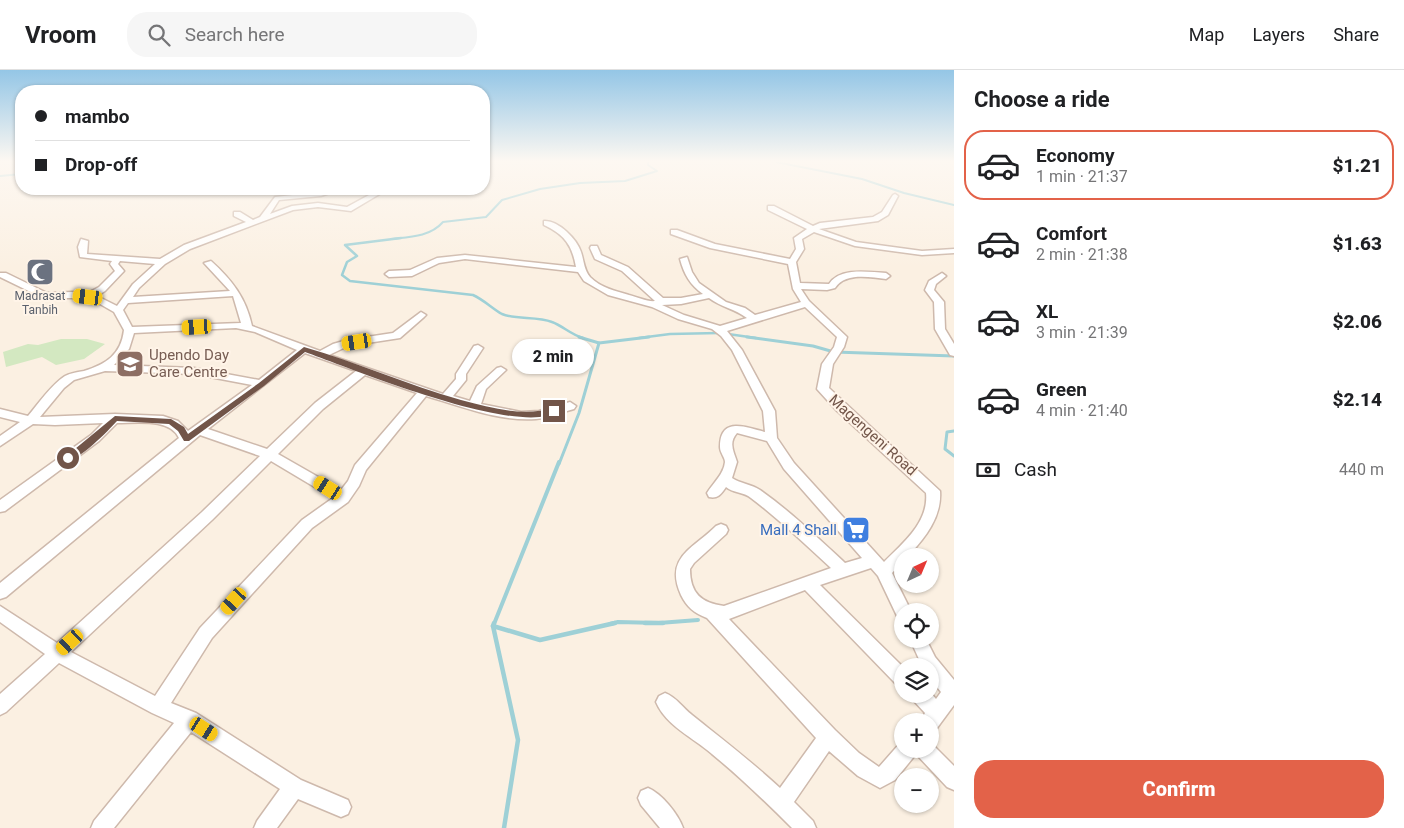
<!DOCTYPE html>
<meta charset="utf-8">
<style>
:root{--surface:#fff;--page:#f6f6f6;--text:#202124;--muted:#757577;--line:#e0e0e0;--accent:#e36249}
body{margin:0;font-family:Roboto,sans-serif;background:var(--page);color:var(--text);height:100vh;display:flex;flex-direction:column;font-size:19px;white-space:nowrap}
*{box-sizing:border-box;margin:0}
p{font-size:16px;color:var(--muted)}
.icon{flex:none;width:28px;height:28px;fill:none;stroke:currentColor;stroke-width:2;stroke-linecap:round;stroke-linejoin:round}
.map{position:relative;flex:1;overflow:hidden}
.drawer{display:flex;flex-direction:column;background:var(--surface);width:450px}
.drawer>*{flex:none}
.guide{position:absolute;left:15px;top:15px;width:475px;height:110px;border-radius:20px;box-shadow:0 1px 4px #0004;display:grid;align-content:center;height:110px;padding:0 20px;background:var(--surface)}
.needle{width:32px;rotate:44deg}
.tools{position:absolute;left:894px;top:478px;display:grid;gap:10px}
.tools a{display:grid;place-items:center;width:45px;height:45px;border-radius:50%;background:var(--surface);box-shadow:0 1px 4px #0004;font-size:25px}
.end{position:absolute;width:22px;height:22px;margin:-11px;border:6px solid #725549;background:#fff;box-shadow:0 0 0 2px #fff}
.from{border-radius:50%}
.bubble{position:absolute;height:35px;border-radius:18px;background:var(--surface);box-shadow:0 1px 4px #0004;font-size:16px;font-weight:800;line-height:35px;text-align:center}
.car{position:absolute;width:15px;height:30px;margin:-15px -8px;border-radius:6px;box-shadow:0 0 4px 1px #0007;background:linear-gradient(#f5c518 24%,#345 0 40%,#f5c518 0 76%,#345 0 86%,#f5c518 0)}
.guide b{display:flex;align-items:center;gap:18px;height:48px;font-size:19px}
.guide b+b{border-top:1px solid var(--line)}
.guide i{width:12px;height:12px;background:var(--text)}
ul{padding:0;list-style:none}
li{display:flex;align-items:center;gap:15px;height:70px;margin:0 10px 8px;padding:0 10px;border:2px solid transparent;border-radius:20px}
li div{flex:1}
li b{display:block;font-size:19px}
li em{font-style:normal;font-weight:800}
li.selected{border-color:var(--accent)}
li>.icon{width:45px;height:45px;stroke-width:1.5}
h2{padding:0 20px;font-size:22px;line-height:60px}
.pay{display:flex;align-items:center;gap:12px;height:55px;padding:0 20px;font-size:19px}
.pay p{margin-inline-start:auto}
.button{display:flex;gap:10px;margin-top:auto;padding:10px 20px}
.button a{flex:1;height:58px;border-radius:20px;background:var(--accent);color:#fff;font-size:20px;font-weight:800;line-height:58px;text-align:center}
header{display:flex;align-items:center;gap:30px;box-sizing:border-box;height:70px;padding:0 25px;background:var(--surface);border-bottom:1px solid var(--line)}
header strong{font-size:24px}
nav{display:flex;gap:28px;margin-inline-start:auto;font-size:18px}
.search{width:350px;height:45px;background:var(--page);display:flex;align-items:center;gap:12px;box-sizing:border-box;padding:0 18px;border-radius:20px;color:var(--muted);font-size:19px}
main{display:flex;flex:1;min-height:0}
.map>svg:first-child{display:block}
</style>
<header>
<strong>Vroom</strong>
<div class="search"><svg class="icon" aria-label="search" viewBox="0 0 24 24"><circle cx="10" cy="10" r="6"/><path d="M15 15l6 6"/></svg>Search here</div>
<nav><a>Map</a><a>Layers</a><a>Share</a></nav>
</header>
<main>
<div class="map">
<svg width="954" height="758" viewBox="0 0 954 758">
<rect width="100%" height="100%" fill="#fbf0e2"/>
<!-- green -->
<polygon fill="#d3e8c1" points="61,269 87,269 105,274 84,289 56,295 42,287 6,297 3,282 28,274 38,275"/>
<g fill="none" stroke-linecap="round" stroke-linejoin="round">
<!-- stream-far4 -->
<g stroke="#9ed0d6" stroke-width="2">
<polyline points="776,92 862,109 904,123 954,135"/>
<polyline points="0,106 21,104"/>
<path d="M391 169C409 167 430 167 443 152L486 147 502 130 540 119 580 113 625 111 657 101 648 95V92"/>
</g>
<!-- stream-far3 -->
<g stroke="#9ed0d6" stroke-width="2.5">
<path d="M401 168 345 175 357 186 347 192 342 205 350 211 473 225C484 230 493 239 502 244 516 250 537 246 552 252 563 256 570 264 583 268"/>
<polyline points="728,264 756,268"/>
<polyline points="639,268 670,264 719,263"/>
</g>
<!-- stream-far2 -->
<g stroke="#9ed0d6" stroke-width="3">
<polyline points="579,267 599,273"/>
<polyline points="747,267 813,276 834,282 954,286"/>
<polyline points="954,361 947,362 945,379 954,386"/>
<polyline points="559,394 579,343 599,273 649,267"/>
</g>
<!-- stream-far1 -->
<g stroke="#9ed0d6" stroke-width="4">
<polyline points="494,554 559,392"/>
<polyline points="610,554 618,552 659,553 698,550"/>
</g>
<!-- stream -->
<g stroke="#9ed0d6" stroke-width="4.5">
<polyline points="494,553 493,556 518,670 504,758"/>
<polyline points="645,553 663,553"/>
<polyline points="493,556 540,570 615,553"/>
</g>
<defs>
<g id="minor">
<path d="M332 119H341L321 126 279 130 270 144 292 136 318 133 347 137 380 119H388L351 141 318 137 293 140 190 179 165 194 139 218 133 227 230 221 204 193 211 191C232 210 246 228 252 256L320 281 333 274 347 270 393 263 421 242 426 245 424 247 400 268 348 276 329 285 443 324 456 309V304L474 276 478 275 483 278 466 304V310L453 326 470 331 477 316 497 298 501 297 506 300 486 319 481 334 521 342 539 341 570 332 576 336 574 339C562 342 549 348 536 349 500 352 461 336 426 326L366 400 359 416 348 432 312 458 212 568 171 633 196 643 301 710 348 730 351 737 348 744 341 747 298 729 277 758H254L257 751 280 719 191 662 114 758H91L94 751 174 653 152 643 59 593 6 642 0 645V624L45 584 0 552V536L57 573 202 442 260 386 200 365 6 527 0 529V513L179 368C170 348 137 353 117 353L99 371 5 441 0 442V430L91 365 103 353 55 355 33 354 0 376V366L20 352 0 347V339L28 346C39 333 51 315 65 306 71 303 78 302 84 301 106 294 121 285 124 260L114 242 93 230 72 228H43L0 207V203H6L47 223 72 222 86 224 99 217 115 201 110 194 112 191 80 187 78 177 81 169 88 171 87 184 160 189 184 175 246 152 234 146V142H240L253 150 260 147 275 127 320 122ZM120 191 155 194 133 214 117 236 97 226 105 221 124 201 118 194ZM233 226 241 253 132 257 123 240 128 233ZM236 258 255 262 297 280 259 310 194 298 114 295 129 279 134 263ZM305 283 356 301 315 333 267 379 208 359ZM105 301 194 304 252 315 188 361 178 351 163 346 115 344 40 347 64 318 74 310ZM365 305 417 323 355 395 348 411 341 420 278 384 323 339ZM271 391 333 428 302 450 200 558 155 626 71 582 212 450Z"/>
<path d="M895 124 898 126 888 145 878 151 819 159 856 172 922 181 954 179V183L922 185 855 176 814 162 802 169 804 179 796 192 800 213 829 214C840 197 868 202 886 203L890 206 886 209C870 207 845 202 835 218L827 220 801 219 809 231 847 267 844 277 833 294 829 318 940 421C942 447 925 468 908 486H902V492L892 503 911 541H902V548L897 546 878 506 871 498 820 515 902 596V616L896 614 805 520 729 549 835 660 859 683 879 697 901 672 902 679H930V672L954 696V720L947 717 916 684 895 710 880 718 858 706 829 681 794 732 813 751 816 758H792C766 732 740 707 712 684 694 668 666 656 656 632L659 626 665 623C676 627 683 638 692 645 722 669 752 692 780 718L816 668 707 548C694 543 687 537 681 525 664 487 693 479 716 456L721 454 726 456 728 460 726 464 694 493 690 499C690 523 701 533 724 536L831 498C805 474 779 449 751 428 744 422 733 423 726 417 721 424 718 429 709 427L707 423C713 413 724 404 725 392 725 387 720 383 720 377 720 346 746 357 765 362L763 341 732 280 721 266 712 259 678 249 652 237 608 225 584 211 578 202 465 189 439 193 412 206 389 207 385 204 389 201 410 200 437 188 465 185 576 197C572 175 565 165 544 155V151C558 150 577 169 581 182 584 191 584 200 590 207 601 218 616 221 629 225 637 227 648 232 655 231L622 201 595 189 590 178 591 176H597L601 185 628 197 663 228H681L703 224C690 215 684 204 680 189L687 187 692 202 699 213 726 232 745 238 755 245 801 232 793 219 788 194 710 178 671 164V160H677L715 174 790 189 796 179 794 168 807 159 768 140V136H774L813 156 820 153 873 147 882 142 893 125ZM709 228C721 237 735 239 747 248L720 256 684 245 662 235 681 234ZM805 237 837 267 834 277 822 294 817 319 837 341 926 423C929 452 903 473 884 492L794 393 777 368 775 341 742 280 727 261ZM737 363 767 371 784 399 862 488 845 493C818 468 790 441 760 420 751 414 741 414 732 408L737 392C734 382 728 373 737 363Z"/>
<polygon points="942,203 946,206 936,214 934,220 944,232 945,259 954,274 954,286 950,285 935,259 934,232 925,220 929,211"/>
<polygon points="910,569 926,569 935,587 954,610 954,635 937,658 930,660 930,651 921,651 925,643 913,630 910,624 930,622 936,629 941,622 930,608 930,596 922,596"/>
<path d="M648 718C662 724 678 744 683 758H660L641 735 638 728 641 721Z"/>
</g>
</defs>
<!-- minor casing -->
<use href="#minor" stroke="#ceb9ac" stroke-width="3"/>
<!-- minor -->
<use href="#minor" fill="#fff" fill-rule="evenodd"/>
</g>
<!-- sky -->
<linearGradient id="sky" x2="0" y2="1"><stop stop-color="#94c6e6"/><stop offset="0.46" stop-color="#fdf8f2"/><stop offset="1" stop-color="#fdf8f2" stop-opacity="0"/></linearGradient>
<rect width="954" height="198" fill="url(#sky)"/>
<!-- route -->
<path fill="#725549" d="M304 277C357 292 407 315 461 330 493 338 522 347 554 338L558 341C522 369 350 298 305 282L264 316 189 371H184L178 361 169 354 117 351C108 361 78 392 65 391L64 388 115 346 171 349 184 357 188 364 259 313Z"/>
<!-- icons -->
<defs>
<symbol id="mosque-square" viewBox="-11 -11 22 22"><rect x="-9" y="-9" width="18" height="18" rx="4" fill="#6b7280" stroke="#fff4e8"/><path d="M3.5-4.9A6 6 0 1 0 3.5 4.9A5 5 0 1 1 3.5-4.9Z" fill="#fff"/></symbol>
<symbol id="school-square" viewBox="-11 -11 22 22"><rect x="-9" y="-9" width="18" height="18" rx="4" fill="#8d6e63" stroke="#fff4e8"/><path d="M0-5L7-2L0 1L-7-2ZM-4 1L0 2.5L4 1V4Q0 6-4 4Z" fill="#fff"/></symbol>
<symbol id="supermarket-square" viewBox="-11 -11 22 22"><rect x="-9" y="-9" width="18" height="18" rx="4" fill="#3f7fe0" stroke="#fff4e8"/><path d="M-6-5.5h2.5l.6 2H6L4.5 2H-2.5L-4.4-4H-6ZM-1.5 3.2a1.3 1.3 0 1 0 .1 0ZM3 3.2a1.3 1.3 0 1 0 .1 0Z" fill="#fff"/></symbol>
</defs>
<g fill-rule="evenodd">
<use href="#mosque-square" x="24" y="186" width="32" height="32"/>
<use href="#school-square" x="114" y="278" width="32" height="32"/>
<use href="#supermarket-square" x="840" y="444" width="32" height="32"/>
</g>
<g text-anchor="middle" stroke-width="4" stroke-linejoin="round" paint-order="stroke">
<!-- far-worship labels -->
<g font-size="12" fill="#5b616d" stroke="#fff4e8">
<text x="40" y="230">Madrasat<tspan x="40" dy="14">Tanbih</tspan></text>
</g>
<!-- education labels -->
<g font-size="15" fill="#785e54" stroke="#fff4e8" text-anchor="start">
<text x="149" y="290">Upendo Day<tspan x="149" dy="17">Care Centre</tspan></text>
</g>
<!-- street labels -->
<g font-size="15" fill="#725549" stroke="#fff4e8">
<text transform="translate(873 365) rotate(42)" y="5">Magengeni Road</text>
</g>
<!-- shop labels -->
<g font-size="15" fill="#366cbe" stroke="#fff4e8" text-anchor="end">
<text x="837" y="465">Mall 4 Shall</text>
</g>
</g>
</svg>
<div class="tools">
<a><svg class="needle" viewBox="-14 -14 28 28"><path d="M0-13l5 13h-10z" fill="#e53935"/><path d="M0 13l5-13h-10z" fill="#757577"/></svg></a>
<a><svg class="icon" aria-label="locate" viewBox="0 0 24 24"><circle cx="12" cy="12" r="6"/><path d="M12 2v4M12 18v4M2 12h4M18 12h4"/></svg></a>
<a><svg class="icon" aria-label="layers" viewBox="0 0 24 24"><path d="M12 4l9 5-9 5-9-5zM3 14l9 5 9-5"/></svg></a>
<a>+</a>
<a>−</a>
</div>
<i class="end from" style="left:68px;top:388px"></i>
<i class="end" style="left:554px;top:341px"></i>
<div class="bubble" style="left:512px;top:269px;width:82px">2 min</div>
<i class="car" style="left:88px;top:227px;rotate:277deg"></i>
<i class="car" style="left:197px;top:257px;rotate:267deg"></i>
<i class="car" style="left:357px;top:272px;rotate:261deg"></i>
<i class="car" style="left:328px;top:418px;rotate:302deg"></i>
<i class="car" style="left:234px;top:531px;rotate:222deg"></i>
<i class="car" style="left:70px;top:572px;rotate:228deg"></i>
<i class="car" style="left:204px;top:659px;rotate:123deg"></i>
<div class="guide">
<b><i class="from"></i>mambo</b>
<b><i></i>Drop-off</b>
</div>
</div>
<section class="drawer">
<h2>Choose a ride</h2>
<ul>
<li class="selected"><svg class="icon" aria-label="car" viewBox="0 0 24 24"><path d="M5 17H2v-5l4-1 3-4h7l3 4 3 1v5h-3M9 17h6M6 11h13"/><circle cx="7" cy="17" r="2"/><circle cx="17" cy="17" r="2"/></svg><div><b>Economy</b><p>1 min · 21:37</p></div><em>$1.21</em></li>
<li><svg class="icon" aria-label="car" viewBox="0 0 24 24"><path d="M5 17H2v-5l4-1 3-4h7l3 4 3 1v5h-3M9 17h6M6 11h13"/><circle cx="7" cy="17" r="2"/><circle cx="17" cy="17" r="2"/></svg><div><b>Comfort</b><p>2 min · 21:38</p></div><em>$1.63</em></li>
<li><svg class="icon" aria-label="car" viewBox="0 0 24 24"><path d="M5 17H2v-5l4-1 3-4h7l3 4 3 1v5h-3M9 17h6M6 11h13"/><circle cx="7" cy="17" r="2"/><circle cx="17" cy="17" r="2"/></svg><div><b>XL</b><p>3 min · 21:39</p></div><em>$2.06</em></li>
<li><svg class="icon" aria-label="car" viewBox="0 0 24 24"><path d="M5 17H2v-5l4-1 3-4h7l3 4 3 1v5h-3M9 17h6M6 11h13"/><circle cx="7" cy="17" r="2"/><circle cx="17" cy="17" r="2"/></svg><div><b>Green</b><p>4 min · 21:40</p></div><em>$2.14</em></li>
</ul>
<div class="pay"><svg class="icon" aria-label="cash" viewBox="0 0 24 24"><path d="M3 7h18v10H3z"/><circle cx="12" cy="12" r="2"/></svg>Cash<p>440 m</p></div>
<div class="button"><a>Confirm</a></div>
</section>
</main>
